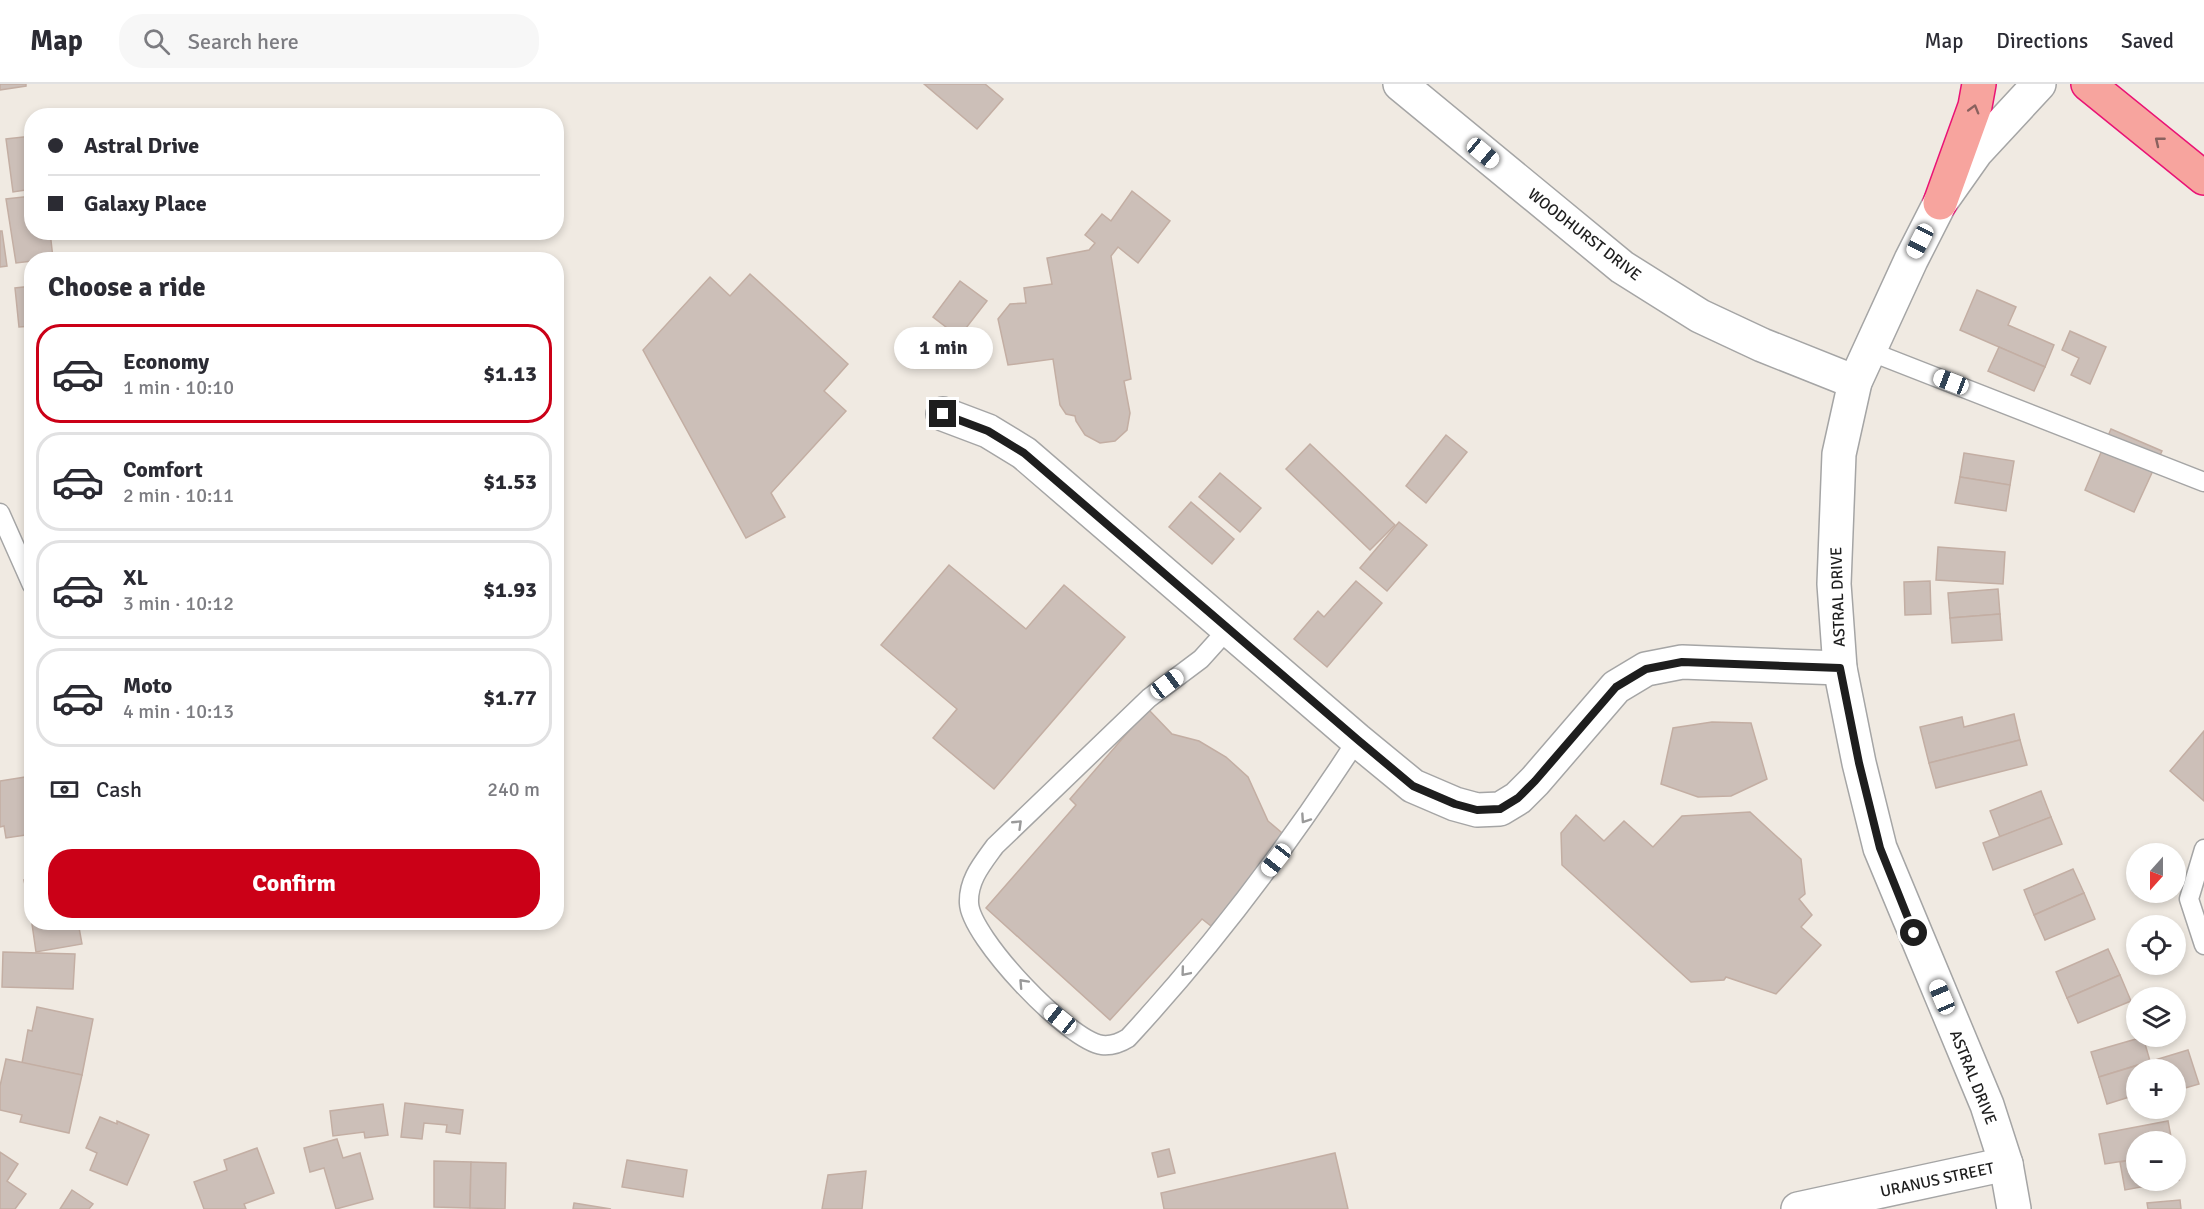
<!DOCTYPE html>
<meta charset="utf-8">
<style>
:root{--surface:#fff;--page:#f7f7f7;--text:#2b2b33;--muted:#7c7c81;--line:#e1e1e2;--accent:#cb0017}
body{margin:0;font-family:Signika,sans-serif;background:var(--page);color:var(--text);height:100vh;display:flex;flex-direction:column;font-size:22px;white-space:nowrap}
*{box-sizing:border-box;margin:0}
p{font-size:20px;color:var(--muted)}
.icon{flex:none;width:33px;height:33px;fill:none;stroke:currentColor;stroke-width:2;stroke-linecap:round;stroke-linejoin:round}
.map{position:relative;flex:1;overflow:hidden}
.drawer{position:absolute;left:24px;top:168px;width:540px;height:678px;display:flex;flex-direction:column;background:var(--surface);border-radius:24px;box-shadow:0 3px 9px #0003}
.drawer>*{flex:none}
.top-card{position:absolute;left:24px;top:24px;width:540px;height:132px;border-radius:24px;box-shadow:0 3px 9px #0003;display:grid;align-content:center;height:132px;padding:0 24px;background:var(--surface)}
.needle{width:39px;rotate:201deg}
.fabs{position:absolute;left:2126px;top:759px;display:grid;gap:12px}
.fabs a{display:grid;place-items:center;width:60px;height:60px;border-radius:50%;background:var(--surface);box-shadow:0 3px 9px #0003;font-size:30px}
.end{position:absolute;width:27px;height:27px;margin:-14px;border:8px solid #1e1e1e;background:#fff;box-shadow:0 0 0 3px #fff}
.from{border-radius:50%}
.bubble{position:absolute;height:42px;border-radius:21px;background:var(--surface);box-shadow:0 3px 9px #0003;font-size:20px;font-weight:700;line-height:42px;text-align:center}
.car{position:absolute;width:18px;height:36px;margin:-18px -9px;border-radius:8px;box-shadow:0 0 4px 2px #0007;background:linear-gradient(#fff 24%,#345 0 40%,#fff 0 76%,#345 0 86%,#fff 0)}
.top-card b{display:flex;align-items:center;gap:21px;height:57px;font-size:22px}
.top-card b+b{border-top:2px solid var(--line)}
.top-card i{width:15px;height:15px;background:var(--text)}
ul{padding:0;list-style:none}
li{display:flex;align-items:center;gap:18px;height:99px;margin:0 12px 9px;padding:0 12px;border:3px solid var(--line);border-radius:24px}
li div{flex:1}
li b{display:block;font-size:22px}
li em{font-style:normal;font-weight:700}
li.current{border-color:var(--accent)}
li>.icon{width:54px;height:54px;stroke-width:1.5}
h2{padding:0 24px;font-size:27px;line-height:72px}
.pay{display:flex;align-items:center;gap:15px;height:66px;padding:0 24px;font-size:22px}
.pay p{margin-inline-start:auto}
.cta{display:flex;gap:12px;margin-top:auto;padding:12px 24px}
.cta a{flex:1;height:69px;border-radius:24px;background:var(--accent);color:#fff;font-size:24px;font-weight:700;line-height:69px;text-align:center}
header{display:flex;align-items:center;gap:36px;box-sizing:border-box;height:84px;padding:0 30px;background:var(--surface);border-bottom:2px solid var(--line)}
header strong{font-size:28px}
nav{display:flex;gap:33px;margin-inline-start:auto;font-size:21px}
.search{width:420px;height:54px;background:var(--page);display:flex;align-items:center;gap:15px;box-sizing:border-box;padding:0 21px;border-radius:24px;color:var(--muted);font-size:22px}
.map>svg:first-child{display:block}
</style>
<header>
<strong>Map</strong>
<div class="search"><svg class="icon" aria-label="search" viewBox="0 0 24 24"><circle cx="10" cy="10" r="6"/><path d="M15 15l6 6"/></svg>Search here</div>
<nav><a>Map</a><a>Directions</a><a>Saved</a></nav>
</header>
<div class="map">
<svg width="2204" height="1125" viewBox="0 0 2204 1125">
<rect width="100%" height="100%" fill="#f0eae2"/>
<!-- building -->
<g fill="#ccbfb8" stroke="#c3aea3" stroke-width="1.5">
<polygon points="0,0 26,0 26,2 0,6"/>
<polygon points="924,0 985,0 1003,15 977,45"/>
<polygon points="32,52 32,105 13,108 6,55"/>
<polygon points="1132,107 1170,137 1138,179 1118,163 1111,172 1131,295 1124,297 1130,329 1127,346 1115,357 1100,359 1085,351 1076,337 1075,332 1066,330 1060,321 1053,275 1008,281 998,235 1010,220 1026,219 1024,204 1052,200 1047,174 1089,166 1095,159 1085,151 1102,130 1111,137"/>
<polygon points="32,112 32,148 50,148 53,174 32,176 32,177 16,179 6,115"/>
<polygon points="0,147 2,147 7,182 0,183"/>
<polygon points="750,190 848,280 824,307 846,327 771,409 785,433 746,454 643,266 710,193 730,212"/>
<polygon points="960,197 987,217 959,253 933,233"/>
<polygon points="32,202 32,242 19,243 15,204"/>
<polygon points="1977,206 2016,223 2008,241 2054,261 2045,283 1960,246"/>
<polygon points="2070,247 2106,263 2090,300 2071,291 2079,274 2062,266"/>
<polygon points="1999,263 2045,283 2034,307 1988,287"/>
<polygon points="2111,345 2162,367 2134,428 2085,406"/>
<polygon points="1446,351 1467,368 1426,419 1406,402"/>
<polygon points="1310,360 1395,441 1370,466 1286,385"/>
<polygon points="1964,369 2014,377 2010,401 1960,393"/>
<polygon points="1220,389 1261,424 1240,448 1199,413"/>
<polygon points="1960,393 2010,401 2006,427 1955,419"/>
<polygon points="1191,418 1234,455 1212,480 1169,443"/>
<polygon points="1399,438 1427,461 1387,507 1360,484"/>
<polygon points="1938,463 2005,468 2003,500 1936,496"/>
<polygon points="949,481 1026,545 1064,501 1125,553 994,705 933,654 957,625 881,561"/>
<polygon points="1356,497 1382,519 1327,583 1294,555 1318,527 1324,533"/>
<polygon points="1930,497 1931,530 1905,531 1904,498"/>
<polygon points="1998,505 2000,530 1950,534 1948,509"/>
<polygon points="2000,530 2002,556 1952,559 1950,534"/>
<polygon points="1148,625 1172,650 1199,657 1226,673 1248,693 1268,737 1287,753 1211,842 1202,835 1110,936 986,824 1076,721 1070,715"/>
<polygon points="2014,630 2020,656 1929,679 1920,643 1962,633 1964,643"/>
<polygon points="1712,638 1751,639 1767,695 1731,712 1698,713 1661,700 1673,644"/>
<polygon points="2204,647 2204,717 2170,687"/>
<polygon points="2020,656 2027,681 1936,704 1929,679"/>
<polygon points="32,692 32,750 6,754 4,742 0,743 0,697"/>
<polygon points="2041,707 2051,733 2000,753 1990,727"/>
<polygon points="1750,728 1801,775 1805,810 1799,815 1812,831 1801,843 1821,861 1776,910 1726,893 1724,896 1691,898 1562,781 1561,749 1576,731 1604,757 1624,737 1653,763 1682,732"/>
<polygon points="2051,733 2062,760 1993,786 1983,759"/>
<polygon points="2073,785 2084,809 2034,831 2024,806"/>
<polygon points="32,795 32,833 31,833 24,796"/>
<polygon points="2084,809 2095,835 2045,856 2034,831"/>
<polygon points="31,833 32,838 78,838 82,860 36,868"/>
<polygon points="2108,865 2120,891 2067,914 2056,888"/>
<polygon points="3,868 75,870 73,905 2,903"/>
<polygon points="2120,891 2131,917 2078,939 2067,914"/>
<polygon points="37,923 93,935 82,991 22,979 28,946 32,947"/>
<polygon points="2143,953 2150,977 2099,993 2091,968"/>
<polygon points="2188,966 2199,1000 2175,1007 2175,986 2136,986 2136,1011 2107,1020 2099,993"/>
<polygon points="6,975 82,991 69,1049 20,1038 22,1031 0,1026 0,1002"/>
<polygon points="405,1019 463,1026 460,1050 446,1048 447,1041 424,1039 422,1055 401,1053"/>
<polygon points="383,1020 388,1051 365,1054 364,1048 333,1052 330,1027"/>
<polygon points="100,1033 117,1040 117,1037 149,1051 127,1101 90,1086 97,1069 86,1064"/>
<polygon points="2168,1037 2172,1058 2136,1058 2136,1075 2105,1080 2099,1050"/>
<polygon points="337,1055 343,1074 360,1069 373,1115 336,1125 324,1084 310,1088 304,1064"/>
<polygon points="257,1064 274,1109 244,1120 246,1125 204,1125 194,1098 227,1086 224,1076"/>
<polygon points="1169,1065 1175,1089 1158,1093 1152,1069"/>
<polygon points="0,1068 18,1080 7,1097 26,1110 15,1125 0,1125"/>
<polygon points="1335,1069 1348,1125 1164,1125 1161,1109"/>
<polygon points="2136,1075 2136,1096 2175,1096 2175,1075 2179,1096 2125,1106 2120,1078"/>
<polygon points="627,1076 687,1086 683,1113 622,1103"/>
<polygon points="434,1077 471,1078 470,1124 434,1123"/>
<polygon points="471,1078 506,1079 505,1125 470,1124"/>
<polygon points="866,1087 862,1125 822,1125 828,1091"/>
<polygon points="72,1106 93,1120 89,1125 60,1125"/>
<polygon points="2180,1116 2181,1125 2148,1125 2147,1119"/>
<polygon points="574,1119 611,1125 573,1125"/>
</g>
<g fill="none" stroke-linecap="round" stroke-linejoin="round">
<defs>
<g id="service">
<polyline points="1869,267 2204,398"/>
<polyline points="0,429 32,501"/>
<path d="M1228 545 1201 575 1149 614 995 762C982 780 968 796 969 819 970 853 1069 957 1102 961 1111 962 1120 959 1128 954 1213 862 1289 761 1357 656"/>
<polyline points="2204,765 2189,815 2204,861"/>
</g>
<g id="minor">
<polyline points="1400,0 1622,183 1700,232 1762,261 1855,298"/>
<polyline points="943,330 988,347 1024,369 1357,656 1413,702 1455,720 1477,726 1500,725 1518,714 1535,697 1616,603 1646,585 1682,578 1840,584"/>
<polyline points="1798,1125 2006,1080"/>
</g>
<polyline id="tertiary" points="2014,1125 2006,1080 1987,1021 1880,764 1859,679 1840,584 1834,500 1839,370 1855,298 1911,176 1940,119 1976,68 2039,0"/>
<g id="trunk">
<polyline points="2088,0 2204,94"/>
<polyline points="1940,119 1975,22 1979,0"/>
</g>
</defs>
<!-- service casing -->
<use href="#service" stroke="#a5a5a5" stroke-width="21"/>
<!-- minor casing -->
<use href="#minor" stroke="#a5a5a5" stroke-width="36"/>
<!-- tertiary casing -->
<use href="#tertiary" stroke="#a5a5a5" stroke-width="36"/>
<!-- trunk casing -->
<use href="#trunk" stroke="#ea1375" stroke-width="36"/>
<!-- service -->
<use href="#service" stroke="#fff" stroke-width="18"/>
<!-- minor -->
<use href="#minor" stroke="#fff" stroke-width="33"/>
<!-- tertiary -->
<use href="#tertiary" stroke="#fff" stroke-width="33"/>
<!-- trunk -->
<use href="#trunk" stroke="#f7a49e" stroke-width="33"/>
</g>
<!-- one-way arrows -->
<defs><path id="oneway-chevron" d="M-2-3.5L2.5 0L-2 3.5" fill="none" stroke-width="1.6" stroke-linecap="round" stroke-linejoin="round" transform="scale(1.5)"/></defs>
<g stroke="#8a615e">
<use href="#oneway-chevron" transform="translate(1974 25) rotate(-74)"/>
<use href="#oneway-chevron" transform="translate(2159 57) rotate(-141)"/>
</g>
<g stroke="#9a9a9a">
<use href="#oneway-chevron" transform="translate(1305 735) rotate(124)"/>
<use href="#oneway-chevron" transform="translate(1018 740) rotate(-44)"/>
<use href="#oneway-chevron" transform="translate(1185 888) rotate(130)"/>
<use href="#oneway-chevron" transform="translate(1023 899) rotate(-133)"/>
</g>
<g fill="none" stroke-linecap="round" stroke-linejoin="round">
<!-- route -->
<polyline stroke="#1e1e1e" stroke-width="8" points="943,330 988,347 1024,369 1358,656 1413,702 1455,720 1477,726 1500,725 1518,714 1535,697 1616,603 1646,585 1682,578 1840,584 1859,679 1880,764 1914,849"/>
</g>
<g text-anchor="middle" stroke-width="5" stroke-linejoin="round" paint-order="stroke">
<!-- street labels -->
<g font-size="16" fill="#1e1e1e" stroke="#fff">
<text transform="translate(1585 150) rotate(38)" y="6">WOODHURST DRIVE</text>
<text transform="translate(1837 513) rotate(-92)" y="6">ASTRAL DRIVE</text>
<text transform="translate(1974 993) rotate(68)" y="6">ASTRAL DRIVE</text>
<text transform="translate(1937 1095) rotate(-12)" y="6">URANUS STREET</text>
</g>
</g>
</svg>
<div class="fabs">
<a><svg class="needle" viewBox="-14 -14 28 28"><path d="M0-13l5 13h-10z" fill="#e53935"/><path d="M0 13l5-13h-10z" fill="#7c7c81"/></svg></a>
<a><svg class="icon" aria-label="locate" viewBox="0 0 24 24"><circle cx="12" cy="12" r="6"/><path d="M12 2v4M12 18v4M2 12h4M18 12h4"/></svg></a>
<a><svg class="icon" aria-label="layers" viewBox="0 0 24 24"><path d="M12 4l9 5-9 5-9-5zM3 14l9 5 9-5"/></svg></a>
<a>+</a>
<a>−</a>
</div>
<i class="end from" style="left:1914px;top:849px"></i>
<i class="end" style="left:943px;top:330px"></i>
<div class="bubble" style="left:894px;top:243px;width:99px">1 min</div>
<i class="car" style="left:1483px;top:69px;rotate:130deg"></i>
<i class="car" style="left:1920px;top:157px;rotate:207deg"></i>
<i class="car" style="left:1951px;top:298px;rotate:291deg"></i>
<i class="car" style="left:1167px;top:600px;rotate:53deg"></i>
<i class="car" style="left:1276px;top:776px;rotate:218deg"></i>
<i class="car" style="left:1942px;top:913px;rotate:337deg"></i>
<i class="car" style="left:1060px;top:935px;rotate:309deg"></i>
<div class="top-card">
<b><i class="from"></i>Astral Drive</b>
<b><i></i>Galaxy Place</b>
</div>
<section class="drawer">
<h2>Choose a ride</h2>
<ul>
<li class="current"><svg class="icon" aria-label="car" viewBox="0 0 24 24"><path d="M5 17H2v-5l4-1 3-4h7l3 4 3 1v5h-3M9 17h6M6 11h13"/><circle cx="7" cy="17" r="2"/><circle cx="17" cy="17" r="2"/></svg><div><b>Economy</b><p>1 min · 10:10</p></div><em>$1.13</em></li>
<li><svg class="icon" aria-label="car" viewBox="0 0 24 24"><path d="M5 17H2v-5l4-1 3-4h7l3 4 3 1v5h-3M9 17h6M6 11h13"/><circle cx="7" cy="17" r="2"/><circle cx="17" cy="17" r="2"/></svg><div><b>Comfort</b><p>2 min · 10:11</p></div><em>$1.53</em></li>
<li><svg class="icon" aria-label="car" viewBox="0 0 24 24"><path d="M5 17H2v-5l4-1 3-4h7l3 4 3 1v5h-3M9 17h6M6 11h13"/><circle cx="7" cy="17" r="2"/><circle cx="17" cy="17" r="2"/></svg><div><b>XL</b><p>3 min · 10:12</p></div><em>$1.93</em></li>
<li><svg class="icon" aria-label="car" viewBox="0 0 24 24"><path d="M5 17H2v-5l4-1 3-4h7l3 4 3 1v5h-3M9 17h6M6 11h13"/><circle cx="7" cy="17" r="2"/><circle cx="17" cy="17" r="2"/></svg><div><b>Moto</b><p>4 min · 10:13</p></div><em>$1.77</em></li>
</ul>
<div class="pay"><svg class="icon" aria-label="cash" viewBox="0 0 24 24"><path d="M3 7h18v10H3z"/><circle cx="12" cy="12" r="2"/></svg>Cash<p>240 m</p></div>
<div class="cta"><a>Confirm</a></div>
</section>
</div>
